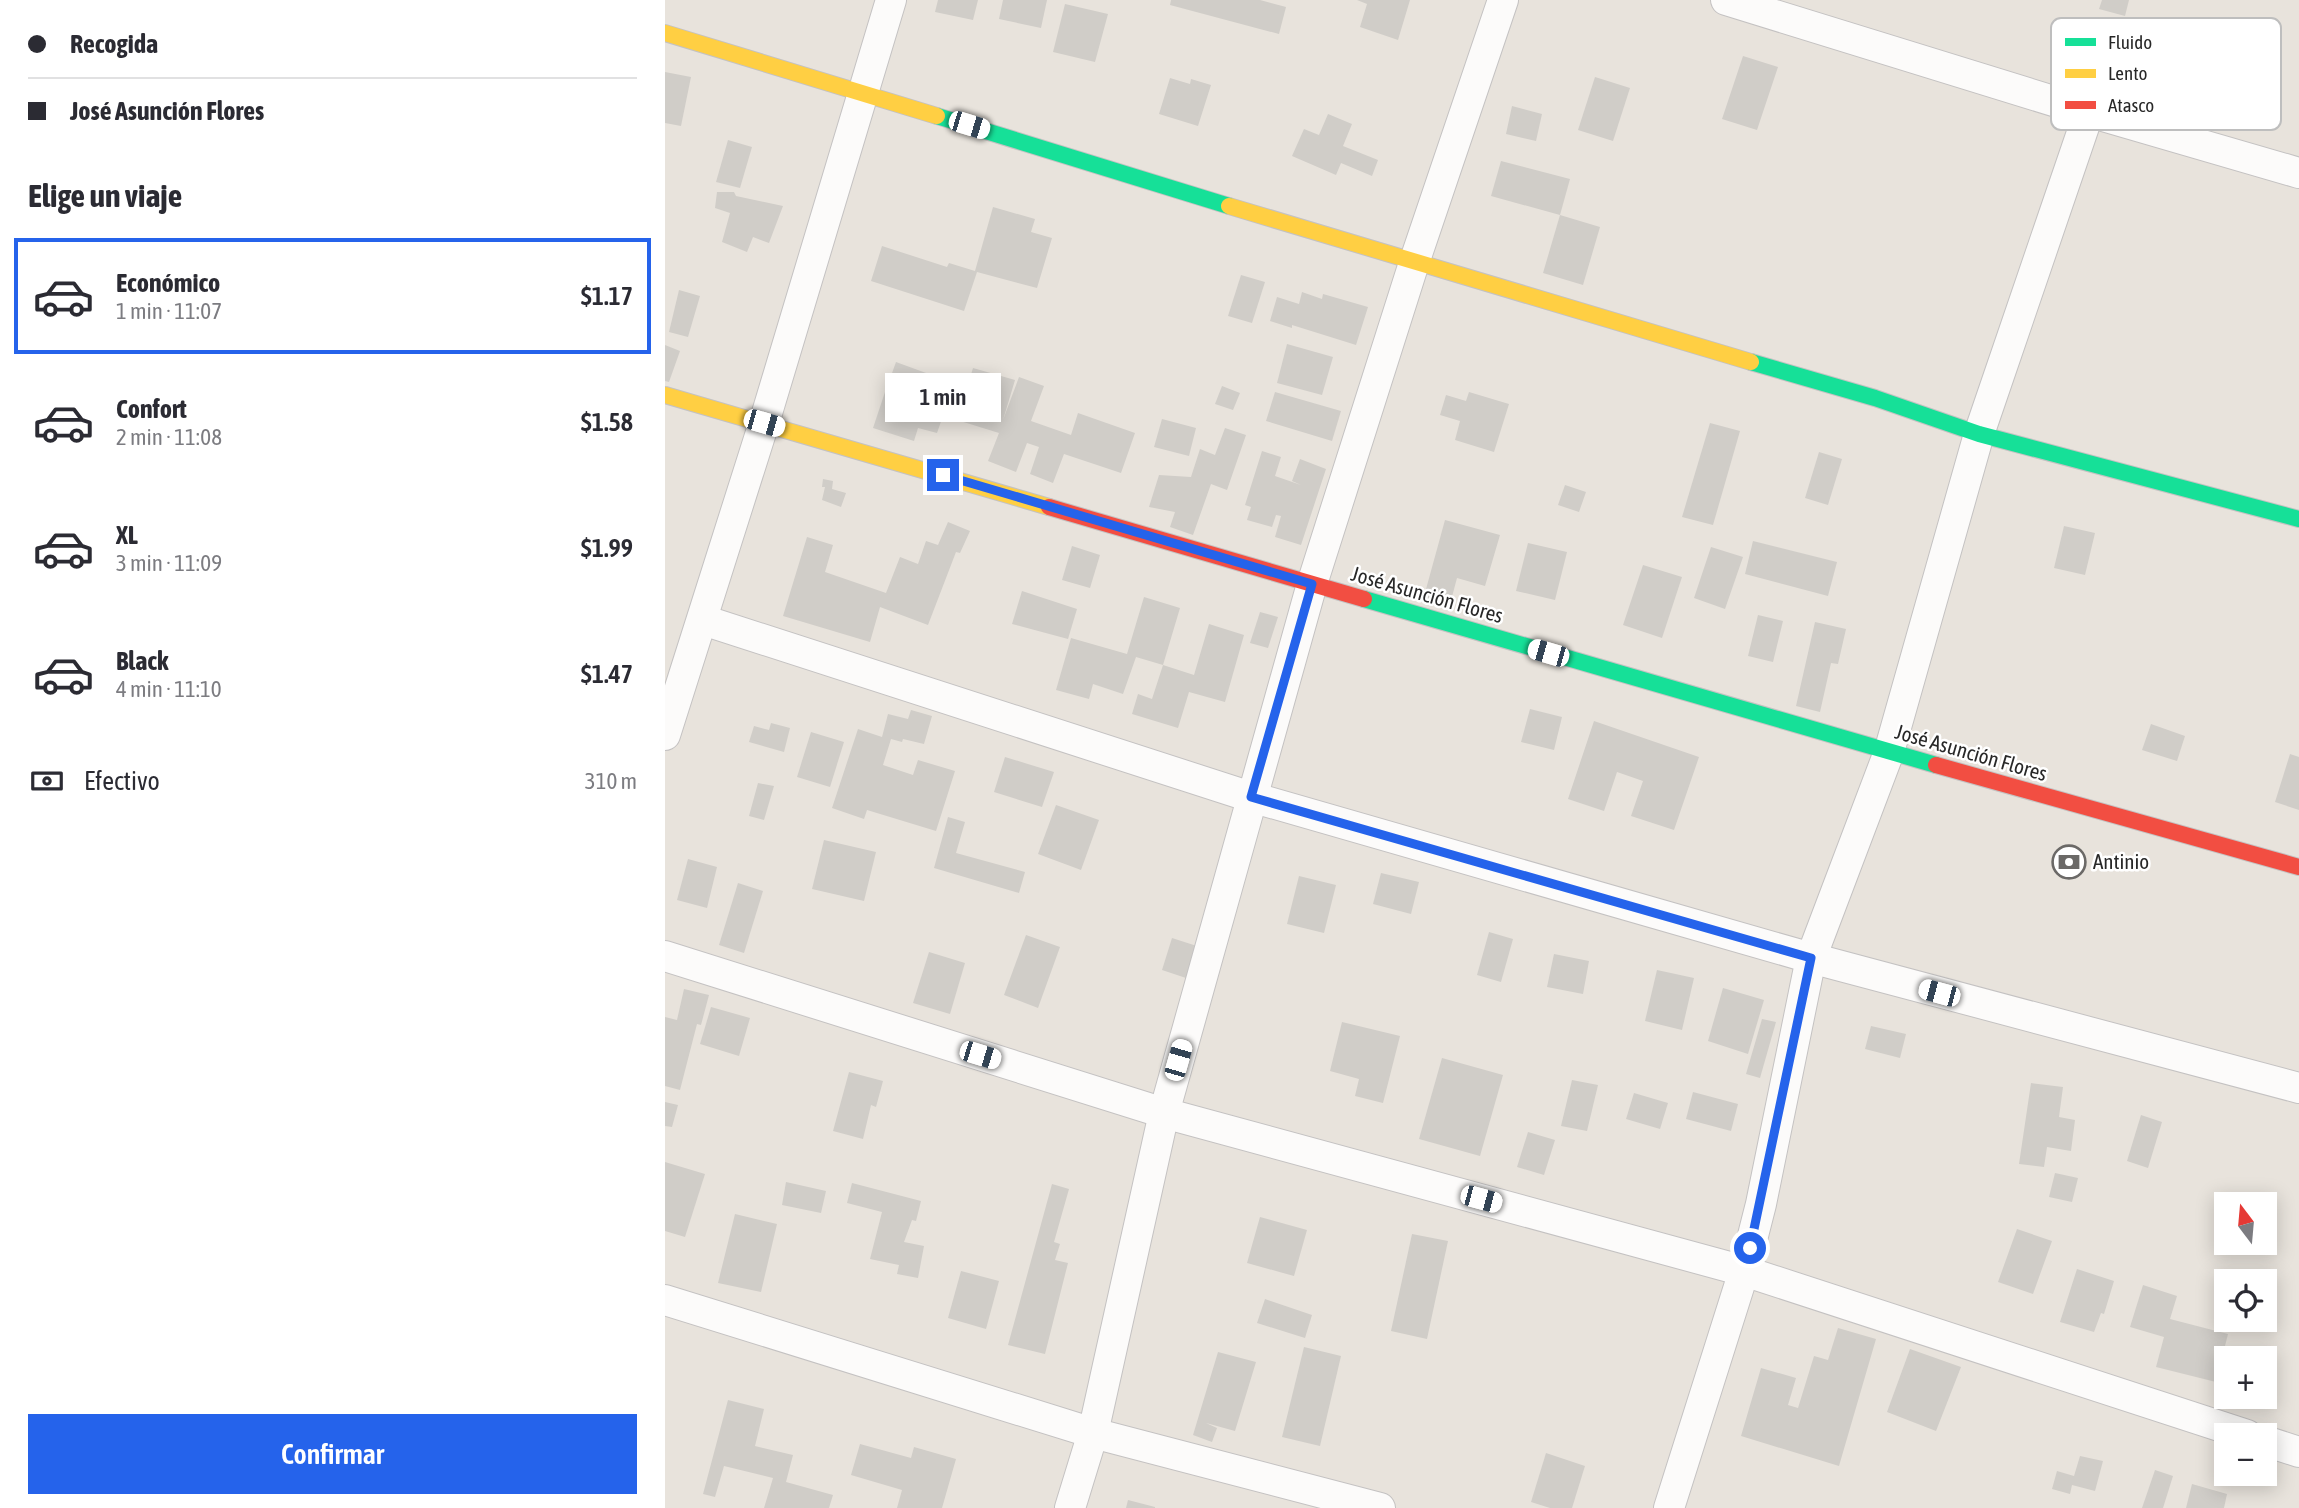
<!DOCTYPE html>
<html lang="es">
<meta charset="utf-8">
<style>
:root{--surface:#fff;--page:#f2f2f3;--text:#2b2b33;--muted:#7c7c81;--line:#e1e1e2;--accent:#2563eb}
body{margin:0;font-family:"Asap Condensed",sans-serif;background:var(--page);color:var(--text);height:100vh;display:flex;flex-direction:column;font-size:26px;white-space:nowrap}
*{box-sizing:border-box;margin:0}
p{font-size:23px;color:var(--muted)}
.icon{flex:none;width:38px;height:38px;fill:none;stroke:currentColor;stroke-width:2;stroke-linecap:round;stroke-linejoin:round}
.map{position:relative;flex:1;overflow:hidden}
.panel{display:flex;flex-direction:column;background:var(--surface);width:665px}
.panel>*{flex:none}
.guide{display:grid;align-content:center;height:154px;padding:0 28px;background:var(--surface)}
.needle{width:46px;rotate:344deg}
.buttons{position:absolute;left:1549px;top:1192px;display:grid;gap:14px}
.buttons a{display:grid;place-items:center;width:63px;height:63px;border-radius:0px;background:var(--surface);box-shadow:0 4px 18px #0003;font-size:35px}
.end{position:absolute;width:32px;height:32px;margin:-16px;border:9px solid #2563eb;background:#fff;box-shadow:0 0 0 4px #fff}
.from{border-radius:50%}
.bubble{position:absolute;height:49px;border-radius:0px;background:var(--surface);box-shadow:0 4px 18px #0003;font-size:23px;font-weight:600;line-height:49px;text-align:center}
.car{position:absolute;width:21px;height:42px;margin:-21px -10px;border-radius:9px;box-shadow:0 0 5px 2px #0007;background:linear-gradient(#fff 24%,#345 0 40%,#fff 0 76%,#345 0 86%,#fff 0)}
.guide b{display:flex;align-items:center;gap:24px;height:66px;font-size:26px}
.guide b+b{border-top:2px solid var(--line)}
.guide i{width:18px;height:18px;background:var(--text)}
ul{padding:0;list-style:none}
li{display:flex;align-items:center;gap:21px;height:116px;margin:0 14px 10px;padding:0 14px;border:4px solid transparent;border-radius:0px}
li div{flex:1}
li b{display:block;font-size:26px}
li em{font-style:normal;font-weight:600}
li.active{border-color:var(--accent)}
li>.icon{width:63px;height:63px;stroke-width:1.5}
h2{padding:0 28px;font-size:32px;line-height:84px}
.pay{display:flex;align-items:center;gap:18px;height:77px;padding:0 28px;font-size:26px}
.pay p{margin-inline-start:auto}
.cta{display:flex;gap:14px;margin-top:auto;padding:14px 28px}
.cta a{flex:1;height:80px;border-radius:0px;background:var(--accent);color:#fff;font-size:28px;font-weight:600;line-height:80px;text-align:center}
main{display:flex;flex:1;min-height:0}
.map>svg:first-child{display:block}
</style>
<main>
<section class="panel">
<div class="guide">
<b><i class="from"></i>Recogida</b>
<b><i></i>José Asunción Flores</b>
</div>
<h2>Elige un viaje</h2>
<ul>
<li class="active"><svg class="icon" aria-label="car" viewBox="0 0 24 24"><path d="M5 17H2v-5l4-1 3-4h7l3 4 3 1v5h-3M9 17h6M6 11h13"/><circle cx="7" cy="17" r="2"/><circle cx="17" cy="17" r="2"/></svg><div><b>Económico</b><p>1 min · 11:07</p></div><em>$1.17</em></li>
<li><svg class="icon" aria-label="car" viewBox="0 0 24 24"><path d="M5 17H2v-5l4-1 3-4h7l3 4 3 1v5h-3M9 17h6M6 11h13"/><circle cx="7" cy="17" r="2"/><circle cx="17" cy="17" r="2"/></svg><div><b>Confort</b><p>2 min · 11:08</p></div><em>$1.58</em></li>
<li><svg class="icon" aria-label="car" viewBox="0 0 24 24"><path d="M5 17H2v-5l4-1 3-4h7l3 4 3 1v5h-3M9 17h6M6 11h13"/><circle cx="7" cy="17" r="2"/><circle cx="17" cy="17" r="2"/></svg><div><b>XL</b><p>3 min · 11:09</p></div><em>$1.99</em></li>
<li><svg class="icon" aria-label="car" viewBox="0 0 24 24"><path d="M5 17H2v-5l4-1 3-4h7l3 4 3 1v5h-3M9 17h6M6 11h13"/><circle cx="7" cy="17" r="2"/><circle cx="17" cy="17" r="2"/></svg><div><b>Black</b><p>4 min · 11:10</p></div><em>$1.47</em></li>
</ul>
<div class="pay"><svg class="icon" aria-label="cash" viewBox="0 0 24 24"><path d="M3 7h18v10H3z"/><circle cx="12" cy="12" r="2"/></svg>Efectivo<p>310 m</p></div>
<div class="cta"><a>Confirmar</a></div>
</section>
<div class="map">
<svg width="1634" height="1508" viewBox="0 0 1634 1508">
<rect width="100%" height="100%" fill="#e8e3dc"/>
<!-- building -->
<g fill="#d0cdc8">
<polygon points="273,0 313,0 308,20 270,12"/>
<polygon points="338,0 382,0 376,28 334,19"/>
<polygon points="506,0 595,0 621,7 614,34 505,5"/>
<polygon points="692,0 745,0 733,40 695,27 702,4"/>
<polygon points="1437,0 1464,0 1460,16 1434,9"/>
<polygon points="400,4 443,14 430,62 388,52"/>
<polygon points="1078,56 1113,67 1092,130 1057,119"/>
<polygon points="0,72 26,77 16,126 0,123"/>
<polygon points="930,77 965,88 948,141 913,130"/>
<polygon points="505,78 525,84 526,79 546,85 533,126 494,114"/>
<polygon points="847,106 877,114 871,141 841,134"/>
<polygon points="663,114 687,124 678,146 713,160 707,176 676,163 671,175 627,156 639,129 654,135"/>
<polygon points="63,140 87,147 75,188 51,182"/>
<polygon points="836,161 905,179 895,215 826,196"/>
<polygon points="52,192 69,192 71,196 118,206 104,243 88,237 82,252 57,242 65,213 50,208"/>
<polygon points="328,207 370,219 366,232 387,238 372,288 312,272 299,311 206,281 217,246 282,267 284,263 310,271"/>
<polygon points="895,215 935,227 918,285 878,273"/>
<polygon points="576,275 600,282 587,323 563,316"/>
<polygon points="14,290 35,296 23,337 4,332"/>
<polygon points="637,292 657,299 658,294 703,307 691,345 627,325 627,328 605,321 612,297 634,304"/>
<polygon points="622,344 668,357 657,395 612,383"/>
<polygon points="0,345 15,351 4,382 0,381"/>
<polygon points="231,362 272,377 268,390 226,376"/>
<polygon points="308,368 350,380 338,420 354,377 379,386 366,421 406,435 413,413 470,433 456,473 399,454 388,483 365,474 374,447 362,443 351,472 323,461 334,433 292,420"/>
<polygon points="223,383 263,395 261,404 280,410 272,433 253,428 249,441 208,428"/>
<polygon points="557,386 575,393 568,410 550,404"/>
<polygon points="610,392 676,411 667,441 601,421"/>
<polygon points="804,392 844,404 829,452 790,440 795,421 775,415 781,395 801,401"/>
<polygon points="497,419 531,428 524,456 489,447"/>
<polygon points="1045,423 1075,431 1048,525 1017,517"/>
<polygon points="560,428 581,435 562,490 546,484 528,535 505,527 510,512 484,507 494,475 526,477 535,449 550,455"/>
<polygon points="597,451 616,457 610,476 636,485 627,481 635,459 661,469 636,545 610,537 616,516 611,515 607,527 582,520 586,507 580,505"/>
<polygon points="1154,452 1177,459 1163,505 1140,498"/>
<polygon points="158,479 168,481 167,489 181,493 176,507 157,500 160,487 157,487"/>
<polygon points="900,485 921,492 914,512 893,505"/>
<polygon points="780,520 835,535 820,586 792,578 784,608 758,600"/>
<polygon points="283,522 305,531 295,553 291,552 263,625 215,607 205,642 118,616 142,537 168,545 160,572 221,593 235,557 253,564 261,541 273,545"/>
<polygon points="1399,526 1430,533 1420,575 1389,568"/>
<polygon points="1088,541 1172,562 1163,596 1080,574"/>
<polygon points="863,543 902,552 890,600 851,591"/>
<polygon points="407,546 435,555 425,588 397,580"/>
<polygon points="1046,547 1078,557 1060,609 1029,598"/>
<polygon points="978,565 1017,577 997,638 958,625"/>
<polygon points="357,591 412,609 403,639 347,624"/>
<polygon points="479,597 515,608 498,665 471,657 458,694 428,684 424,699 391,690 406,638 462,654"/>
<polygon points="595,612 613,617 603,648 585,643"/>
<polygon points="1093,615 1118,621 1108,662 1083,656"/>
<polygon points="1150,622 1181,629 1173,664 1166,663 1155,712 1131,706"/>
<polygon points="544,624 579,635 560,702 524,692 513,728 467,714 473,694 487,699 498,665 529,675"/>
<polygon points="865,709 897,717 889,750 856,742"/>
<polygon points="246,710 267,716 259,744 238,739 237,742 226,739 218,765 248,775 253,760 290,771 271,831 202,810 199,819 167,808 193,729 217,737 223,714 243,719"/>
<polygon points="929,721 1034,757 1009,830 966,816 978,781 952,772 939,811 903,799"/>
<polygon points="106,723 125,728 119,752 84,742 89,726 104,730"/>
<polygon points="1486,724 1520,736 1512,761 1477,750"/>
<polygon points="146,732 179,742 165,787 132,777"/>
<polygon points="1625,754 1634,757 1634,810 1610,802"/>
<polygon points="340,757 389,772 377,807 329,792"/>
<polygon points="93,783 109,786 99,820 84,816"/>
<polygon points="391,805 434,820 416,870 373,854"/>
<polygon points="283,817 300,822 291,853 360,872 354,893 269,868"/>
<polygon points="159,840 211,852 199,901 147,889"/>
<polygon points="23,859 52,867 42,908 12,900"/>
<polygon points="716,873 754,882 746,914 708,904"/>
<polygon points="634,876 671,885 659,933 622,924"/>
<polygon points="73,883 98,891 79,953 54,945"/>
<polygon points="824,932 848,939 836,982 812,975"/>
<polygon points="361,935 395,947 373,1008 339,995"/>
<polygon points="507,938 538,948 527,980 497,970"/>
<polygon points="264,952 300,963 285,1014 248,1003"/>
<polygon points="889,954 924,961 918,994 882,987"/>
<polygon points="992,970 1029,978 1017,1030 980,1021"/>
<polygon points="1058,988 1099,1000 1083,1054 1043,1041"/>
<polygon points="19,989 44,995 36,1025 32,1024 15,1090 0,1086 0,1017 12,1020"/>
<polygon points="46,1007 85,1018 74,1056 35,1044"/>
<polygon points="1097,1019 1111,1022 1095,1078 1081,1074"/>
<polygon points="677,1022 735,1036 718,1103 690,1096 694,1079 665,1071"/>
<polygon points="1206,1026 1241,1034 1235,1058 1200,1049"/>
<polygon points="777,1058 838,1075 815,1156 754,1139"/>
<polygon points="184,1072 218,1081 211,1107 206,1105 198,1139 168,1131"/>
<polygon points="907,1080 933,1085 922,1131 896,1126"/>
<polygon points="1366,1083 1398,1087 1394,1117 1410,1120 1406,1151 1382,1147 1379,1167 1354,1164"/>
<polygon points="1028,1092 1073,1104 1066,1131 1021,1119"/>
<polygon points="969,1093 1003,1103 995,1129 961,1119"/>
<polygon points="0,1102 13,1105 7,1127 0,1126"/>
<polygon points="1476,1115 1497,1122 1483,1168 1462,1161"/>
<polygon points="863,1132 890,1140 879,1175 852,1167"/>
<polygon points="0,1162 40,1174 20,1237 0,1231"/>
<polygon points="1390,1173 1413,1178 1407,1202 1384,1197"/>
<polygon points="121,1182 161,1191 156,1213 117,1205"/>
<polygon points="187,1183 256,1201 251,1221 247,1220 239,1242 259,1246 253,1278 232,1274 234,1265 205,1259 217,1212 182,1203"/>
<polygon points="387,1184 404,1189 389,1242 395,1244 390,1260 403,1263 380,1354 343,1345"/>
<polygon points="70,1214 112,1224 96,1292 53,1283"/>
<polygon points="595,1217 642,1230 629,1276 582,1263"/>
<polygon points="1352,1229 1387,1241 1368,1294 1333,1282"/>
<polygon points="747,1234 783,1241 762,1339 726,1331"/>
<polygon points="1412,1269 1449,1281 1439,1314 1436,1313 1429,1332 1395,1322"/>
<polygon points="296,1271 334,1281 321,1329 283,1318"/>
<polygon points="1478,1285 1512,1296 1505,1319 1563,1334 1551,1382 1491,1367 1499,1337 1465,1327"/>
<polygon points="600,1299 647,1315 640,1338 592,1323"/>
<polygon points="1173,1328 1211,1339 1174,1466 1076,1436 1096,1368 1131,1378 1123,1405 1133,1408 1149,1356 1163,1360"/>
<polygon points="639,1347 676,1356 655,1446 617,1437"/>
<polygon points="1245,1349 1296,1367 1271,1431 1222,1412"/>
<polygon points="553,1352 591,1362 570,1431 541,1423 552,1428 547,1442 528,1435"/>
<polygon points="63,1400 99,1409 90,1446 128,1455 121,1482 168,1495 164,1508 99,1508 108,1478 59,1466 50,1497 38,1494"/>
<polygon points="195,1444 246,1458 249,1447 291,1459 277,1508 232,1508 237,1490 186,1475"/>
<polygon points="881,1453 920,1466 907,1508 885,1508 866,1502"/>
<polygon points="1415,1456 1438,1461 1430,1491 1407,1485 1405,1494 1387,1489 1392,1471 1409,1476"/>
<polygon points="1490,1470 1508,1476 1498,1508 1477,1508"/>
<polygon points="1527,1484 1562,1494 1559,1508 1521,1508"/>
<polygon points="463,1500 490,1507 490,1508 461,1508"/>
</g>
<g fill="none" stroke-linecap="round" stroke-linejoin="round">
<defs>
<g id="street">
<polyline points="1061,0 1424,112 1634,173"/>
<polyline points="38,620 586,797 1146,958 1634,1088"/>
<polyline points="0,735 99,423 226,0"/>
<polyline points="0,956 499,1113 1079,1271 1582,1435"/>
<polyline points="0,1300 428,1433 715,1508"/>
<polyline points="1600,1441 1634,1452"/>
<polyline points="405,1508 428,1433 499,1113 647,584 749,263 838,0"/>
<polyline points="1004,1508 1079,1271 1096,1204 1146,958 1224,752 1314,434 1424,112"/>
</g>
<g id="fast">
<polyline points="272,116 564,206"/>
<polyline points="1086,362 1210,398 1314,434 1634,519"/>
<polyline points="699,599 1271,765"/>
</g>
<g id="slow">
<polyline points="0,33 272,116"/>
<polyline points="564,206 1086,362"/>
<polyline points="0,395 384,507"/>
</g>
<g id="jam">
<polyline points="384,507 699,599"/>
<polyline points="1271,765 1634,867"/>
</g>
</defs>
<!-- street casing -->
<use href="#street" stroke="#c4c2c2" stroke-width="32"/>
<!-- fast casing -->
<use href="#fast" stroke="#c4c2c2" stroke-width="18"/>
<!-- slow casing -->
<use href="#slow" stroke="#c4c2c2" stroke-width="18"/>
<!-- jam casing -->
<use href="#jam" stroke="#c4c2c2" stroke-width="18"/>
<!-- street -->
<use href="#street" stroke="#fcfbfa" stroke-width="30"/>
<!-- fast -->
<use href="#fast" stroke="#16e098" stroke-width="16"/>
<!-- slow -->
<use href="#slow" stroke="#ffcf43" stroke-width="16"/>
<!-- jam -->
<use href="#jam" stroke="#f24e42" stroke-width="16"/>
</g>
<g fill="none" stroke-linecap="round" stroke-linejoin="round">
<!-- route -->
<polyline stroke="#2563eb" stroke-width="9" points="278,475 647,584 586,797 1146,958 1085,1248"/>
</g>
<!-- icons -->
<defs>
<symbol id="bank-ring" viewBox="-11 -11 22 22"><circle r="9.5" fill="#fff" stroke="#6b6967" stroke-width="1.5"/><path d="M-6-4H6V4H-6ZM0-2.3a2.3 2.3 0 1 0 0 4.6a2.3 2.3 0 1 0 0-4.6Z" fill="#6b6967"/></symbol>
</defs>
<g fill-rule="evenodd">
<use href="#bank-ring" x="1385" y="843" width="38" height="38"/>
</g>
<g text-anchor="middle" stroke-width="5" stroke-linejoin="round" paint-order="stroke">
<!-- street labels -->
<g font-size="21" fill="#282828" stroke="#fff">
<text transform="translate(762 595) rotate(16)" y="7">José Asunción Flores</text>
<text transform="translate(1306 753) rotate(16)" y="7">José Asunción Flores</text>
</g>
<!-- poi labels -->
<g font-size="21" fill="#282828" stroke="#fff" text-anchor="start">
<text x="1428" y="869">Antinio</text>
</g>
</g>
<!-- legend -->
<rect x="1386" y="18" width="230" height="112" rx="10" fill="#fff" stroke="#bebebe" stroke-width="2"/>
<rect x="1400" y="38" width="31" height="8" fill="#16e098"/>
<rect x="1400" y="69" width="31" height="9" fill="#ffcf43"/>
<rect x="1400" y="101" width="31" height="8" fill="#f24e42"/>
<g font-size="19" fill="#282828">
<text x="1443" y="49">Fluido</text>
<text x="1443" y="80">Lento</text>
<text x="1443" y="112">Atasco</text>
</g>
</svg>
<div class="buttons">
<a><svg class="needle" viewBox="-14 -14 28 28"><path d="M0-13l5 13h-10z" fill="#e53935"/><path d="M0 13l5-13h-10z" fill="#7c7c81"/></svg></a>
<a><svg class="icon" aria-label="locate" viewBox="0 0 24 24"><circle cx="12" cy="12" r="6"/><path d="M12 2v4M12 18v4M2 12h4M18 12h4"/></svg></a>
<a>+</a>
<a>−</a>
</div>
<i class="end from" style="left:1085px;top:1248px"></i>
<i class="end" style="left:278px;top:475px"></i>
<div class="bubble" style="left:220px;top:373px;width:116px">1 min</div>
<i class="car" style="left:304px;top:125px;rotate:107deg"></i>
<i class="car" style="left:99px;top:423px;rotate:106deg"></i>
<i class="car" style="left:883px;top:653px;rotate:286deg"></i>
<i class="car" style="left:1274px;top:993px;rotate:285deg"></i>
<i class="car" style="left:315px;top:1055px;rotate:107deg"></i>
<i class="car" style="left:513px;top:1060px;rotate:16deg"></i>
<i class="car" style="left:816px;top:1199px;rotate:105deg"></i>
</div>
</main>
